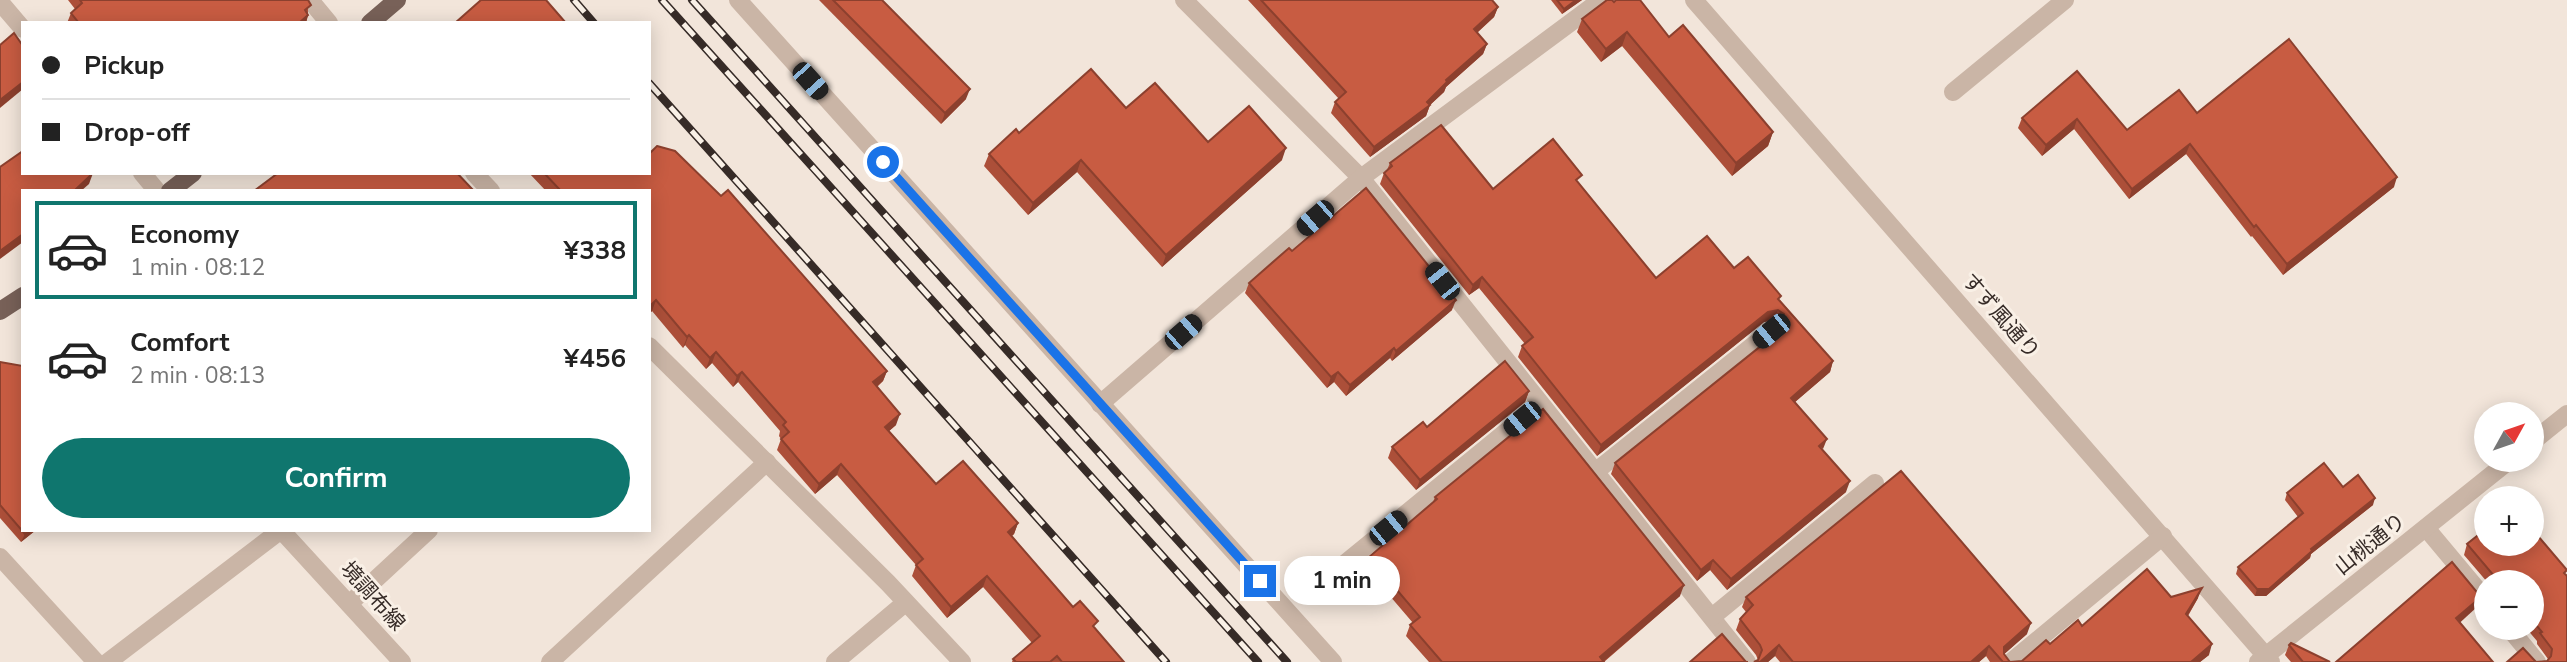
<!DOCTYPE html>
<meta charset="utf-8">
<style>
:root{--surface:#fff;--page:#f2f2f2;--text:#222;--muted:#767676;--line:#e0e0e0;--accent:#0f766e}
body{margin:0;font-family:"Nunito Sans","Noto Sans JP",sans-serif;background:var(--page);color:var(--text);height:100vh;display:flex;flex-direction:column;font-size:26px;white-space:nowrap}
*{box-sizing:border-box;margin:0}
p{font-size:23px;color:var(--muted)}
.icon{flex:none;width:38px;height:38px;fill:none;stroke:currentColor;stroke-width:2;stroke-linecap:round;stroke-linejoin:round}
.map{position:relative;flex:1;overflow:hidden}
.details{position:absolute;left:21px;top:189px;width:630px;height:343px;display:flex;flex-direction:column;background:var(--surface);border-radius:0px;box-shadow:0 4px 18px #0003}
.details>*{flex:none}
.hud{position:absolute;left:21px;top:21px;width:630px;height:154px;border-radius:0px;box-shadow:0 4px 18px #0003;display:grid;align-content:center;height:154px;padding:0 21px;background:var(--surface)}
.needle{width:46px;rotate:50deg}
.buttons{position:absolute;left:2474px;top:402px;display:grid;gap:14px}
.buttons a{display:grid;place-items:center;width:70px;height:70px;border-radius:50%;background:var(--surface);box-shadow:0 4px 18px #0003;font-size:35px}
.end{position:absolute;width:32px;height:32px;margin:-16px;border:9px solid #1a73e8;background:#fff;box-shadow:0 0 0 4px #fff}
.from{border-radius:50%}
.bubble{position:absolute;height:49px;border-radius:24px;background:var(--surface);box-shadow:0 4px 18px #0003;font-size:23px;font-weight:700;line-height:49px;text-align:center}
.car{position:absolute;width:21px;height:42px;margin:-21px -10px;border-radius:9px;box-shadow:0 0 5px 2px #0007;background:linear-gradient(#222 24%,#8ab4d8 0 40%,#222 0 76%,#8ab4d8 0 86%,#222 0)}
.hud b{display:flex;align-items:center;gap:24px;height:66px;font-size:26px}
.hud b+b{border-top:2px solid var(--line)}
.hud i{width:18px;height:18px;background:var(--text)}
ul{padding:12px 0 0;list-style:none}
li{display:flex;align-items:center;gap:21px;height:98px;margin:0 14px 10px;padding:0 7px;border:4px solid transparent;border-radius:0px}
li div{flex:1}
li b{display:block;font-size:26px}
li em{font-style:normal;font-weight:700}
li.on{border-color:var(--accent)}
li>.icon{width:63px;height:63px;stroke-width:1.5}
.action{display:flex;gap:14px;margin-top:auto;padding:14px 21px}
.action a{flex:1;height:80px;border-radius:42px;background:var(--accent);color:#fff;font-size:28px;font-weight:700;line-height:80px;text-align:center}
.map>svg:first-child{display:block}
</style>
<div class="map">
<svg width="2567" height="662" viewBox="0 0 2567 662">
<rect width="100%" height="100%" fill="#f2e5da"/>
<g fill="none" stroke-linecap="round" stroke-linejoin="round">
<!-- minor -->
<g stroke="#cab5a6" stroke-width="18">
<polyline points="310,0 329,23"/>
<polyline points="738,0 1333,662"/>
<polyline points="1184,0 1361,178 1747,662"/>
<polyline points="1694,0 2271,662"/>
<polyline points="0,2 23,29"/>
<polyline points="1953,92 2065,0"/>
<polyline points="142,173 157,191"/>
<polyline points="474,173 491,191"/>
<polyline points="649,346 888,583 962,662"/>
<polyline points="1100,404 1361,178 1601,0"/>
<polyline points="2532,442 2567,414"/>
<polyline points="1595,472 1771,331"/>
<polyline points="2426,528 2487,601"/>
<polyline points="281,530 402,662"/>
<polyline points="0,557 96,662"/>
<polyline points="1326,579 1540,404"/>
<polyline points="349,604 429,530"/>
<polyline points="1712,617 1875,483"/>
<polyline points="2509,628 2537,662"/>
<polyline points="108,662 281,530"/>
<polyline points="550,662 767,462"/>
<polyline points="835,662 905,603"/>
<polyline points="2011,662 2163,536"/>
<polyline points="2258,662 2510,460"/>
</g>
<!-- major -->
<g stroke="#786158" stroke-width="18">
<polyline points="370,23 397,0"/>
<polyline points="170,191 193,173"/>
<polyline points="0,311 23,296"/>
</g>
<defs>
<g id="rail">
<polyline points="574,0 594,23"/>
<polyline points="662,0 1258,662"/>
<polyline points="692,0 1287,662"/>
<polyline points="649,83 1166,662"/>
</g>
</defs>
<!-- rail casing -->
<use href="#rail" stroke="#362b27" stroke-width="8"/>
<!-- rail -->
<use href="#rail" stroke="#f9f0e6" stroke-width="5" stroke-dasharray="16" stroke-linecap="butt"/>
</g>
<!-- wall -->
<g fill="#ac4f39">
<polygon points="68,0 308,0 308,15 306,23 67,23 71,13 75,9"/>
<polygon points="819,0 882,0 966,99 941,124"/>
<polygon points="1248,0 1492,0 1498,7 1494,17 1477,33 1487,44 1483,54 1446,87 1444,92 1430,105 1426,116 1370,157 1331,113 1335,102 1339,99"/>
<polygon points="1551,0 1582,0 1562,14"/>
<polygon points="1614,2 1669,37 1773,132 1768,146 1732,176 1622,46 1601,62 1577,32 1582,19"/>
<polygon points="2077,71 2127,130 2197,113 2394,187 2283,275 2252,236 2251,237 2186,154 2129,199 2074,129 2042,156 2018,128 2022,118"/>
<polygon points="1126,108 1208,142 1282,160 1162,267 1077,172 1028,215 984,166 989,154 1019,133"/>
<polygon points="1390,163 1493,189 1579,183 1656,278 1734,268 1780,300 1833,361 1830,372 1795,402 1846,492 1727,590 1710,570 1697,581 1611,474 1615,463 1781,330 1780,324 1774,320 1764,322 1597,456 1518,357 1522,346 1525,344 1479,288 1469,295 1380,184 1384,173 1387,170"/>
<polygon points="529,173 649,173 887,371 883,381 877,387 896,425 889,431 936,484 1018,523 1014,534 1012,536 1073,607 1095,629 1124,662 1012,662 1013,659 1032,643 983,587 947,618 912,576 916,565 837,475 815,494 777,450 781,439 779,436 780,431 738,382 733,387 712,363 706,369 685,345 683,348 652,311 649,314 649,191 546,191"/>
<polygon points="1292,251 1452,310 1392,361 1390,358 1346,396 1334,382 1327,388 1245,293 1249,283"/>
<polygon points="0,362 23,530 36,530 21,542 0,518"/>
<polygon points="1529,391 1525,402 1416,490 1388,458 1392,447"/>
<polygon points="2343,487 2373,505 2311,554 2310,558 2266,596 2255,596 2236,574 2238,567 2298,517 2285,500 2287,493"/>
<polygon points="1435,497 1680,596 1604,662 1429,662 1406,636 1410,625 1413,623 1366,568 1369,557 1433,502"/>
<polygon points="2467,544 2566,575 2567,662 2536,662 2547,661 2548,659 2537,644 2537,641 2526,628 2532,628 2532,583 2488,583 2464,555"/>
<polygon points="1746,597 2027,634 2004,654 2010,662 2022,661 2082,626 2171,597 2198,598 2188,616 2209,655 2200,662 1990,662 1986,656 1979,662 1780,662 1775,656 1768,662 1754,662 1758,660 1756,655 1736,630 1740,619 1746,612 1742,607"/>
<polygon points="2289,645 2330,662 2291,662 2285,655"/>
</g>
<!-- shaded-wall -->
<g fill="#8c402e">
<polygon points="1576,0 1582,0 1562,14 1564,9"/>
<polygon points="1498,7 1494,17 1470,39 1474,29"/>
<polygon points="308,15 306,23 299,23"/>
<polygon points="1627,32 1622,46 1601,62 1606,49"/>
<polygon points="1487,44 1483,54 1446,87 1444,92 1430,105 1426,116 1370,157 1374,147 1427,102 1446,80"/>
<polygon points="23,82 23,89 0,108 0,100"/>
<polygon points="970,89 966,99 941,124 945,113"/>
<polygon points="2077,119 2074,129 2042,156 2046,145"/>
<polygon points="1773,132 1768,146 1732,176 1736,163"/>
<polygon points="2190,144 2186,154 2129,199 2132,189"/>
<polygon points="1286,148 1282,160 1162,267 1166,255"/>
<polygon points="1081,160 1077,172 1028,215 1033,203"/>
<polygon points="93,173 89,184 81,191 74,191"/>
<polygon points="2397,177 2394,187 2283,275 2287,264"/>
<polygon points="23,234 23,242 0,259 0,251"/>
<polygon points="1482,277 1479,288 1469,295 1473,285"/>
<polygon points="656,300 652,311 649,314 649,307"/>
<polygon points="1456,300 1452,310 1392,361 1396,351"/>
<polygon points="1778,310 1774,320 1764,322 1597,456 1601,445 1768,312"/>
<polygon points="689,335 685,345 683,348 687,337"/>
<polygon points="1394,348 1390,358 1346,396 1350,385"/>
<polygon points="716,352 712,363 706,369 710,358"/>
<polygon points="1833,361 1830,372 1788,408 1791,398"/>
<polygon points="887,371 883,381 869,393 873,382"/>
<polygon points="742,372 738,382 733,387 737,376"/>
<polygon points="1338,372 1334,382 1327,388 1331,377"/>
<polygon points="1529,391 1525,402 1416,490 1420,480"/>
<polygon points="900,414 896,425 881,438 885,427"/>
<polygon points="1827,439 1823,449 1819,446"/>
<polygon points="841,464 837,475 815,494 819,484"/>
<polygon points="1850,481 1846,492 1727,590 1731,579"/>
<polygon points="2375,498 2373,505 2311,554 2310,558 2266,596 2255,596 2257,589 2311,549"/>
<polygon points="1018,523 1014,534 1004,542 1008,532"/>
<polygon points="29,530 36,530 21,542 25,534"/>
<polygon points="1713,560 1710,570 1697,581 1701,570"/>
<polygon points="987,576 983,587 947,618 951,607"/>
<polygon points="1684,585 1680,596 1603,662 1600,657"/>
<polygon points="2202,588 2198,598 2182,625 2186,614"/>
<polygon points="2481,597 2477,607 2453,629 2456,618"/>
<polygon points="2031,623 2027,634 2001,657 2004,647"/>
<polygon points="2212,644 2209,655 2200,662 2191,662"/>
<polygon points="1779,645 1775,656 1768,662 1760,662"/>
<polygon points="1989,646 1986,656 1979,662 1971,662"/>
</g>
<!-- building -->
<g fill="#c85c42" stroke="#8c402e" stroke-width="2">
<polygon points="80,0 308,0 311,5 305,10 308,15 299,23 79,23 71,13 82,3"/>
<polygon points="481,0 546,0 566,23 455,23"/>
<polygon points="833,0 882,0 970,89 945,113"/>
<polygon points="1261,0 1492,0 1498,7 1474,29 1487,44 1446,80 1447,82 1427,102 1430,105 1374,147 1335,102 1346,92"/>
<polygon points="1557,0 1576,0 1564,9"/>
<polygon points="1607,0 1612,0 1614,2 1616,0 1640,0 1669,37 1683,25 1773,132 1736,163 1627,32 1606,49 1582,19"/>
<polygon points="14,33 23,46 23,82 0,100 0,45"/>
<polygon points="2289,39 2397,177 2287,264 2256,225 2254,227 2190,144 2132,189 2077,119 2046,145 2022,118 2077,71 2127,130 2179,90 2197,113"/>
<polygon points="1091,69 1126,108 1155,83 1208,142 1249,106 1286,148 1166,255 1081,160 1033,203 989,154 1016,129 1019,133"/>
<polygon points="1441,125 1493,189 1553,139 1582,175 1576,180 1656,278 1707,236 1734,268 1748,257 1781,296 1778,299 1833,361 1791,398 1827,439 1819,446 1850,481 1731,579 1713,560 1701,570 1615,463 1782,329 1786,324 1784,314 1778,310 1768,312 1601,445 1522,346 1533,337 1482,277 1473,285 1384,173 1392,166 1390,163"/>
<polygon points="657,146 675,151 721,196 728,190 887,371 873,382 900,414 885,427 936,484 963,461 1018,523 1008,532 1073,607 1080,601 1098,621 1093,626 1124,662 1062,662 1057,656 1050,662 1016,662 1013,659 1040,636 987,576 951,607 916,565 923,559 841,464 819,484 781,439 789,432 783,425 786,422 742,372 737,376 716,352 710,358 689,335 687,337 656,300 649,307 649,191 561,191 544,173 649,173 649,154"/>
<polygon points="23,151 23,173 93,173 74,191 23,191 23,234 0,251 0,167"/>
<polygon points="278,173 457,173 474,191 254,191"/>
<polygon points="1366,188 1456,300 1396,351 1394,348 1350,385 1338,372 1331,377 1249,283 1289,248 1292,251"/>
<polygon points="1505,361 1529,391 1420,480 1392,447 1423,422 1427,427"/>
<polygon points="0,362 23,366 23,530 29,530 25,534 0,505"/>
<polygon points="1543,409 1684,585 1600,657 1604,662 1442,662 1410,625 1420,617 1369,557 1437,499 1435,497"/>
<polygon points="2324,463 2343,487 2358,475 2375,498 2311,549 2312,551 2269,589 2257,589 2238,567 2303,513 2287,493"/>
<polygon points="1901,471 2031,623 2004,647 2004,654 2010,662 2022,661 2046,640 2050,644 2078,620 2082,626 2147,569 2171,597 2202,588 2186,614 2212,644 2191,662 2003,662 1989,646 1971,662 1793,662 1779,645 1760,662 1754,662 1758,660 1762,650 1760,645 1740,619 1753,605 1746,597"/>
<polygon points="2487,528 2487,544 2532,544 2532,529 2567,570 2564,573 2567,576 2567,662 2507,662 2523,648 2536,662 2547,661 2551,656 2552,649 2540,633 2542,632 2532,620 2532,583 2500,583 2467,544"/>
<polygon points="2452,562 2481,597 2456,618 2493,662 2336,662"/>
<polygon points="1722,634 1746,662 1748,662 1690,662"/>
<polygon points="2291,643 2330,662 2303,662 2289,645"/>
</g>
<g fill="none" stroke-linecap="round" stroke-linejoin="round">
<!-- route -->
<polyline stroke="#1a73e8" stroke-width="9" points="883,162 1260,581"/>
</g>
<g text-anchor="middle" stroke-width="6" stroke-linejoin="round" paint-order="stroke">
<!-- street labels -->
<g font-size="21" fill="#362b27" stroke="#f9f0e6">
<text transform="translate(2001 316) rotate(49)" y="7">すず風通り</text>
<text transform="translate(2370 544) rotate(-39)" y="7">山桃通り</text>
<text transform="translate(373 596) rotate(48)" y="7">境調布線</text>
</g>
</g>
</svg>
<div class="buttons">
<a><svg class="needle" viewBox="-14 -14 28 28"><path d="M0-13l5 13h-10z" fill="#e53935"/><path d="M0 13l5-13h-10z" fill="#767676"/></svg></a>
<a>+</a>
<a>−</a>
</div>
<i class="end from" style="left:883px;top:162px"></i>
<i class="end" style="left:1260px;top:581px"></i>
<div class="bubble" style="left:1284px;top:556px;width:116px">1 min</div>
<i class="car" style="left:810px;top:81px;rotate:138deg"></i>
<i class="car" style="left:1315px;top:218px;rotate:229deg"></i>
<i class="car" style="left:1442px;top:281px;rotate:322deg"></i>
<i class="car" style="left:1771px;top:331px;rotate:231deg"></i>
<i class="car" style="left:1183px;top:332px;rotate:49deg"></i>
<i class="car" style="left:1522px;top:419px;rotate:231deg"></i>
<i class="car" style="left:1388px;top:528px;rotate:51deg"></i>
<div class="hud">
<b><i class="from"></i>Pickup</b>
<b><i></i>Drop-off</b>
</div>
<section class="details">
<ul>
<li class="on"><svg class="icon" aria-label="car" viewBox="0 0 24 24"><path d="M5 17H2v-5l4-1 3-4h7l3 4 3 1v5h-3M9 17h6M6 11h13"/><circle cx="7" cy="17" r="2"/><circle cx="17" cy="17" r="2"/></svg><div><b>Economy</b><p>1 min · 08:12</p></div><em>¥338</em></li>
<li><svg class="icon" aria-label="car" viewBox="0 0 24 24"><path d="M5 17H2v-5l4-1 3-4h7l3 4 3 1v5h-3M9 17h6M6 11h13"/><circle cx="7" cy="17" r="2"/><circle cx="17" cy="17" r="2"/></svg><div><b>Comfort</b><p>2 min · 08:13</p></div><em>¥456</em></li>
</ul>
<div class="action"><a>Confirm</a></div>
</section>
</div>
